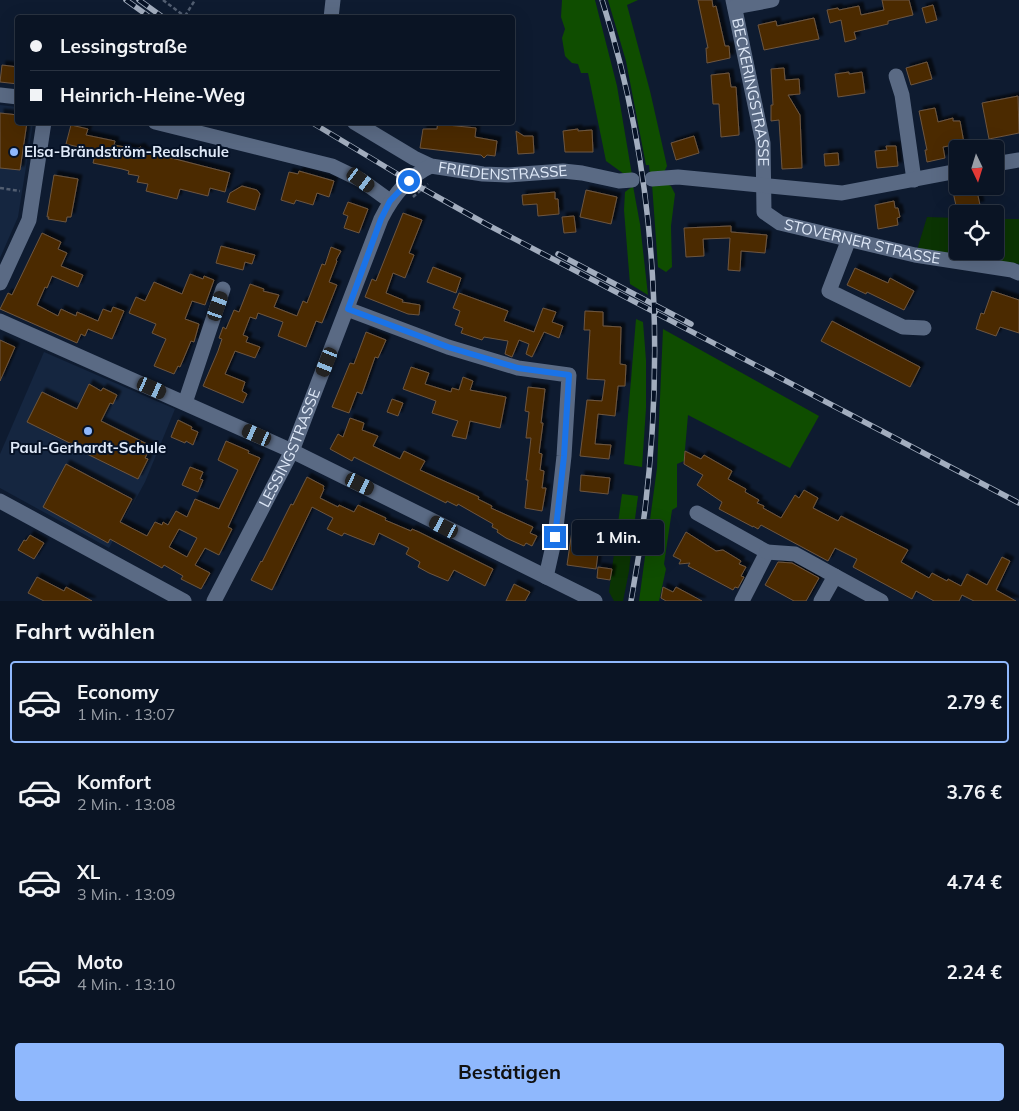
<!DOCTYPE html>
<html lang="de">
<meta charset="utf-8">
<style>
:root{--surface:#0a1424;--page:#131d2c;--text:#f1f3f6;--muted:#999ea6;--line:#2a3341;--accent:#8fb8fd}
body{margin:0;font-family:Mulish,sans-serif;background:var(--page);color:var(--text);height:100vh;display:flex;flex-direction:column;font-size:19px;white-space:nowrap}
*{box-sizing:border-box;margin:0}
p{font-size:16px;color:var(--muted)}
.icon{flex:none;width:28px;height:28px;fill:none;stroke:currentColor;stroke-width:2;stroke-linecap:round;stroke-linejoin:round}
.map{position:relative;height:601px;overflow:hidden}
.drawer{display:flex;flex-direction:column;background:var(--surface);flex:1}
.drawer>*{flex:none}
.top-card{position:absolute;left:15px;top:15px;width:500px;height:110px;border-radius:5px;box-shadow:0 5px 20px #0002,0 0 0 1px var(--line);display:grid;align-content:center;height:110px;padding:0 15px;background:var(--surface)}
.needle{width:32px;rotate:176deg}
.buttons{position:absolute;left:949px;top:140px;display:grid;gap:10px}
.buttons a{display:grid;place-items:center;width:55px;height:55px;border-radius:5px;background:var(--surface);box-shadow:0 5px 20px #0002,0 0 0 1px var(--line);font-size:25px}
.end{position:absolute;width:22px;height:22px;margin:-11px;border:6px solid #1a73e8;background:#fff;box-shadow:0 0 0 2px #fff}
.from{border-radius:50%}
.bubble{position:absolute;height:35px;border-radius:5px;background:var(--surface);box-shadow:0 5px 20px #0002,0 0 0 1px var(--line);font-size:16px;font-weight:700;line-height:35px;text-align:center}
.car{position:absolute;width:15px;height:30px;margin:-15px -8px;border-radius:6px;box-shadow:0 0 4px 1px #0007;background:linear-gradient(#222 24%,#8ab4d8 0 40%,#222 0 76%,#8ab4d8 0 86%,#222 0)}
.top-card b{display:flex;align-items:center;gap:18px;height:48px;font-size:19px}
.top-card b+b{border-top:1px solid var(--line)}
.top-card i{width:12px;height:12px;background:var(--text)}
ul{padding:0;list-style:none}
li{display:flex;align-items:center;gap:15px;height:82px;margin:0 10px 8px;padding:0 5px;border:2px solid transparent;border-radius:5px}
li div{flex:1}
li b{display:block;font-size:19px}
li em{font-style:normal;font-weight:700}
li.current{border-color:var(--accent)}
li>.icon{width:45px;height:45px;stroke-width:1.5}
h2{padding:0 15px;font-size:22px;line-height:60px}
.action{display:flex;gap:10px;margin-top:auto;padding:10px 15px}
.action a{flex:1;height:58px;border-radius:5px;background:var(--accent);color:#111;font-size:20px;font-weight:700;line-height:58px;text-align:center}
.map>svg:first-child{display:block}
</style>
<div class="map">
<svg width="1019" height="601" viewBox="0 0 1019 601">
<defs>
<filter id="shadow"><feDropShadow dx="4" dy="-4" stdDeviation="1" flood-color="#0009"/></filter>
</defs>
<rect width="100%" height="100%" fill="#0e1b30"/>
<!-- built -->
<g fill="#152640">
<polygon points="0,105 17,107 18,122 33,123 18,217 0,258"/>
<polygon points="44,352 175,409 145,482 109,548 0,488 0,454"/>
</g>
<!-- green -->
<g fill="#0b3403">
<polygon points="927,217 957,218 958,251 995,251 995,219 1019,219 1019,264 917,250"/>
<polygon points="616,538 632,542 629,571 623,601 614,601 609,592"/>
</g>
<!-- forest -->
<g fill="#0f4d00">
<polygon points="562,0 595,0 617,86 632,175 624,174 606,161 588,73 581,73 578,64 572,63 565,56 562,38 565,29 561,17"/>
<polygon points="608,0 638,0 627,5 650,91 667,166 664,172 650,174 649,165 646,165 626,61"/>
<polygon points="664,183 671,186 675,194 671,226 672,267 666,272 658,267 652,184"/>
<polygon points="633,186 640,224 648,295 630,284 624,210 625,192"/>
<polygon points="636,319 643,322 646,360 646,408 642,467 624,464"/>
<polygon points="663,329 819,416 790,468 688,415 684,461 677,464 677,507 672,510 664,564 666,569 659,601 639,601 657,468"/>
<polygon points="622,494 638,496 632,542 616,538"/>
</g>
<!-- building -->
<g fill="#4b2900" stroke="#6d5640" fill-rule="evenodd" filter="url(#shadow)">
<polygon points="698,0 712,0 713,7 716,6 725,46 729,46 730,58 707,63 706,48 708,48"/>
<polygon points="882,0 909,0 913,15 888,21 888,24 854,32 856,39 845,42 841,20 830,23 827,10 838,8 839,10 859,6 861,15 884,10"/>
<polygon points="933,5 937,20 926,23 922,8"/>
<polygon points="814,18 819,39 764,50 758,25 776,21 777,26"/>
<polygon points="927,62 932,79 911,85 906,68"/>
<polygon points="2,65 18,67 18,84 0,82"/>
<polygon points="784,68 785,80 799,79 800,94 788,95 800,115 802,168 782,169 779,120 771,121 771,105 773,105 771,69"/>
<polygon points="849,72 849,74 862,72 865,93 838,97 835,74"/>
<polygon points="729,73 731,87 736,87 739,133 739,135 721,137 719,104 713,104 711,75"/>
<polygon points="1018,96 1019,133 989,139 982,103"/>
<polygon points="935,108 938,122 953,118 953,121 960,121 964,143 943,147 945,158 927,162 925,150 927,150 919,111"/>
<polygon points="0,113 18,115 18,122 27,122 20,170 0,168"/>
<polygon points="438,122 448,122 447,125 476,128 475,137 497,141 495,156 487,155 484,158 481,155 420,148 423,129 437,129"/>
<polygon points="71,125 88,129 86,135 115,141 114,145 135,149 141,147 144,151 230,173 225,192 210,188 208,196 180,189 177,199 146,191 148,184 137,182 139,176 128,174 129,171 122,169 93,163 96,151 66,144"/>
<polygon points="578,129 578,131 592,130 593,152 565,152 563,131"/>
<polygon points="516,131 524,136 533,136 534,153 518,154"/>
<polygon points="694,136 699,153 676,160 671,143"/>
<polygon points="886,146 896,146 898,166 877,168 875,151 887,150"/>
<polygon points="838,153 839,165 825,166 824,154"/>
<polygon points="299,171 334,181 329,197 317,193 313,205 296,200 294,204 281,200 289,172 298,174"/>
<polygon points="54,175 78,179 71,217 67,217 66,222 48,219 49,217 47,217"/>
<polygon points="242,186 257,190 260,194 255,210 227,202 230,193"/>
<polygon points="976,187 980,205 957,210 953,192"/>
<polygon points="586,190 617,197 611,224 580,217"/>
<polygon points="555,192 555,199 558,199 559,214 538,216 537,204 523,205 522,195"/>
<polygon points="894,201 895,208 898,208 900,217 897,218 898,225 878,229 875,205"/>
<polygon points="348,202 368,209 359,233 344,228 348,216 343,214"/>
<polygon points="403,213 422,220 409,253 414,255 405,278 393,273 386,293 403,300 402,302 420,305 419,315 408,314 365,297 372,279 376,281"/>
<polygon points="574,216 576,232 564,233 562,217"/>
<polygon points="731,226 731,232 767,235 765,253 741,251 740,271 728,270 730,238 703,239 704,256 686,257 684,228"/>
<polygon points="42,233 61,242 58,249 67,253 61,266 83,275 78,287 52,276 47,288 45,287 37,305 58,316 61,309 76,316 77,312 98,321 103,309 111,312 113,307 124,311 112,339 88,329 85,336 81,334 77,343 0,309 8,293 12,295"/>
<polygon points="221,246 255,255 252,264 245,262 243,270 216,263"/>
<polygon points="331,247 341,251 336,260 337,261 329,282 337,285 322,323 316,321 306,347 278,336 283,322 258,313 256,319 250,317 243,335 248,337 246,342 260,347 255,358 235,351 225,374 245,382 242,391 247,394 243,403 203,386 218,351 222,339 219,338 223,327 226,329 234,310 239,312 250,284 264,289 263,291 279,295 274,307 297,316 303,301 307,303 322,264 325,265"/>
<polygon points="433,267 461,278 456,293 427,282"/>
<polygon points="855,268 888,283 890,278 914,291 904,310 867,292 866,294 847,285"/>
<polygon points="190,274 203,279 204,276 214,280 205,305 192,301 185,319 199,324 194,342 191,341 180,367 178,366 174,374 154,366 166,339 152,333 156,324 129,313 136,297 145,301 154,282 182,294"/>
<polygon points="992,291 1019,300 1019,333 1000,327 996,336 976,329 981,313 984,314"/>
<polygon points="459,293 508,311 504,321 534,332 543,308 556,312 552,322 563,326 559,338 544,332 532,357 526,354 529,344 519,340 512,357 505,354 508,341 484,337 482,340 461,333 463,328 455,325 460,311 453,308"/>
<polygon points="585,311 603,312 603,326 621,327 620,364 626,365 625,386 618,386 615,416 598,414 595,444 611,445 609,459 580,456 587,400 602,401 605,380 587,379 590,330 584,330"/>
<polygon points="832,321 920,367 910,387 821,341"/>
<polygon points="366,332 386,340 378,358 375,357 362,394 357,392 349,413 332,407 350,363 354,364"/>
<polygon points="0,340 15,347 0,381"/>
<polygon points="411,367 429,373 425,384 451,392 452,388 459,390 463,377 473,381 470,390 506,397 500,428 470,421 466,439 452,436 458,421 432,413 436,401 403,389"/>
<polygon points="89,384 101,391 103,388 117,395 113,404 110,403 101,421 151,446 145,458 148,459 138,479 85,453 86,451 27,422 42,392 77,409"/>
<polygon points="528,387 545,389 541,423 543,423 539,453 542,454 540,470 544,471 542,488 546,488 542,511 525,508 528,480 526,480 531,438 526,438 529,412 525,411"/>
<polygon points="392,399 403,403 398,416 387,412"/>
<polygon points="350,418 364,423 362,430 378,436 373,446 400,459 404,451 425,461 420,470 475,495 479,497 478,499 492,506 491,508 533,527 530,533 537,536 532,546 526,543 524,546 506,538 497,532 498,530 492,527 493,524 458,504 457,506 447,501 446,503 354,457 352,461 330,449 338,434 343,437"/>
<polygon points="178,420 192,427 191,429 198,432 193,445 186,441 185,443 171,437"/>
<path d="M226 441 249 451 248 453 260 458 228 527 232 529 219 555 205 548 195 565 210 573 201 589 181 579 183 576 164 565 162 568 110 539 108 543 43 507 66 464 132 499 120 522 147 536 155 522 162 525 163 522 168 525 176 511 187 517 195 499 219 509 238 470 218 460ZM179 529 197 538 187 557 169 547Z"/>
<polygon points="685,451 701,459 704,455 732,471 728,479 746,489 745,492 759,500 757,503 764,506 763,508 781,518 795,495 799,498 804,490 818,498 813,508 838,521 841,516 908,550 901,562 929,578 932,573 947,581 948,579 961,586 967,574 987,585 1002,557 1010,561 996,590 1016,601 974,601 962,595 959,601 934,601 916,591 912,599 853,567 857,559 835,548 828,561 761,525 758,529 753,526 753,527 719,509 722,502 697,485 703,475 684,464"/>
<polygon points="190,467 203,472 200,479 203,480 198,492 182,485"/>
<polygon points="581,475 610,478 608,494 580,491"/>
<polygon points="307,477 324,486 323,488 324,489 320,498 338,507 339,505 354,512 358,505 386,518 385,520 411,531 412,529 419,532 493,569 485,586 454,570 448,581 429,573 418,567 420,562 406,554 409,548 379,533 374,545 344,533 342,536 327,529 333,518 312,507 272,590 251,580 261,561 262,562 291,504 293,505"/>
<polygon points="573,524 591,526 587,552 598,553 596,569 567,565"/>
<polygon points="686,532 716,551 723,550 741,561 739,564 746,567 741,576 744,577 738,588 735,587 733,590 688,566 690,563 679,564 681,560 673,556"/>
<polygon points="30,535 44,543 34,559 18,550 24,540 26,541"/>
<polygon points="778,562 792,563 819,578 806,601 794,601 765,585"/>
<polygon points="598,567 612,569 610,580 597,578"/>
<polygon points="37,577 64,591 66,587 92,601 44,601 28,593"/>
<polygon points="514,584 530,592 525,601 506,601"/>
<polygon points="663,587 673,592 676,587 702,601 666,601 661,598"/>
</g>
<g fill="none" stroke-linecap="round" stroke-linejoin="round">
<!-- path -->
<g stroke="#525e71" stroke-width="2.5" stroke-dasharray="4 2.5" stroke-linecap="butt">
<polyline points="163,0 187,18"/>
<polyline points="185,16 195,0"/>
<polyline points="0,188 20,191"/>
<polyline points="413,197 428,184"/>
</g>
<!-- minor -->
<g stroke="#5a6a84" stroke-width="15">
<path id="s1" d="M733 0 763 143 764 212 780 223 915 255 1012 270 1019 273"/>
<polyline points="735,7 772,0"/>
<polyline points="331,18 333,0"/>
<polyline points="896,76 902,95 914,180"/>
<polyline points="0,95 18,97"/>
<polyline points="155,122 332,166 361,180 390,201"/>
<path id="s2" d="M354 122 414 158 431 166 483 174 508 175 563 171 582 173 619 181 632 180"/>
<polyline points="995,164 1019,160"/>
<polyline points="652,179 678,177 842,193 958,171"/>
<polyline points="849,239 829,291 903,327 924,328"/>
<polyline points="0,283 29,220 44,122"/>
<polyline points="347,309 448,347 518,368 569,375 564,456 555,537 546,577"/>
<polyline points="0,321 292,451 595,601"/>
<polyline points="185,403 223,289"/>
<polyline points="0,501 184,601"/>
<polyline points="697,513 767,552 742,601"/>
<polyline points="767,552 795,554 835,576"/>
<path id="s3" d="M214 601 292 451 381 219C392 197 407 177 431 166"/>
<polyline points="821,601 835,576 881,601"/>
</g>
<defs>
<g id="rail">
<polyline points="126,0 151,18"/>
<polyline points="139,0 164,18"/>
<path d="M602 0C664 194 668 402 631 601"/>
<polyline points="311,122 409,181 486,224 1019,503"/>
<polyline points="558,254 691,324"/>
</g>
</defs>
<!-- rail casing -->
<use href="#rail" stroke="#a2adbe" stroke-width="5.5"/>
<!-- rail -->
<use href="#rail" stroke="#061226" stroke-width="4" stroke-dasharray="11" stroke-linecap="butt"/>
</g>
<g fill="none" stroke-linecap="round" stroke-linejoin="round">
<!-- route -->
<polyline stroke="#1a73e8" stroke-width="6" points="409,181 390,201 381,219 348,309 448,347 518,368 569,375 564,456 555,537"/>
</g>
<!-- markers -->
<g fill="#8fb8fd" stroke="#061226" stroke-width="2">
<circle cx="14" cy="152" r="5"/>
<circle cx="88" cy="431" r="5"/>
</g>
<g text-anchor="middle" stroke-width="4" stroke-linejoin="round" paint-order="stroke">
<!-- street labels -->
<g font-size="15" fill="#dfe9f8" stroke="#061226">
<text dy="5" stroke="none"><textPath href="#s1" startOffset="94">BECKERINGSTRASSE</textPath></text>
<text dy="5" stroke="none"><textPath href="#s2" startOffset="161">FRIEDENSTRASSE</textPath></text>
<text dy="5" stroke="none"><textPath href="#s1" startOffset="319">STOVERNER STRASSE</textPath></text>
<text dy="5" stroke="none"><textPath href="#s3" startOffset="171">LESSINGSTRASSE</textPath></text>
</g>
<!-- poi labels -->
<g font-size="15" font-weight="bold" fill="#dfe9f8" stroke="#061226" text-anchor="start">
<text x="24" y="157">Elsa-Brändström-Realschule</text>
<text x="88" y="453" text-anchor="middle">Paul-Gerhardt-Schule</text>
</g>
</g>
</svg>
<div class="buttons">
<a><svg class="needle" viewBox="-14 -14 28 28"><path d="M0-13l5 13h-10z" fill="#e53935"/><path d="M0 13l5-13h-10z" fill="#999ea6"/></svg></a>
<a><svg class="icon" aria-label="locate" viewBox="0 0 24 24"><circle cx="12" cy="12" r="6"/><path d="M12 2v4M12 18v4M2 12h4M18 12h4"/></svg></a>
</div>
<i class="end from" style="left:409px;top:181px"></i>
<i class="end" style="left:555px;top:537px"></i>
<div class="bubble" style="left:572px;top:520px;width:92px">1 Min.</div>
<i class="car" style="left:361px;top:180px;rotate:126deg"></i>
<i class="car" style="left:218px;top:306px;rotate:19deg"></i>
<i class="car" style="left:327px;top:362px;rotate:202deg"></i>
<i class="car" style="left:152px;top:388px;rotate:114deg"></i>
<i class="car" style="left:257px;top:435px;rotate:294deg"></i>
<i class="car" style="left:360px;top:484px;rotate:116deg"></i>
<i class="car" style="left:444px;top:527px;rotate:297deg"></i>
<div class="top-card">
<b><i class="from"></i>Lessingstraße</b>
<b><i></i>Heinrich-Heine-Weg</b>
</div>
</div>
<section class="drawer">
<h2>Fahrt wählen</h2>
<ul>
<li class="current"><svg class="icon" aria-label="car" viewBox="0 0 24 24"><path d="M5 17H2v-5l4-1 3-4h7l3 4 3 1v5h-3M9 17h6M6 11h13"/><circle cx="7" cy="17" r="2"/><circle cx="17" cy="17" r="2"/></svg><div><b>Economy</b><p>1 Min. · 13:07</p></div><em>2.79 €</em></li>
<li><svg class="icon" aria-label="car" viewBox="0 0 24 24"><path d="M5 17H2v-5l4-1 3-4h7l3 4 3 1v5h-3M9 17h6M6 11h13"/><circle cx="7" cy="17" r="2"/><circle cx="17" cy="17" r="2"/></svg><div><b>Komfort</b><p>2 Min. · 13:08</p></div><em>3.76 €</em></li>
<li><svg class="icon" aria-label="car" viewBox="0 0 24 24"><path d="M5 17H2v-5l4-1 3-4h7l3 4 3 1v5h-3M9 17h6M6 11h13"/><circle cx="7" cy="17" r="2"/><circle cx="17" cy="17" r="2"/></svg><div><b>XL</b><p>3 Min. · 13:09</p></div><em>4.74 €</em></li>
<li><svg class="icon" aria-label="car" viewBox="0 0 24 24"><path d="M5 17H2v-5l4-1 3-4h7l3 4 3 1v5h-3M9 17h6M6 11h13"/><circle cx="7" cy="17" r="2"/><circle cx="17" cy="17" r="2"/></svg><div><b>Moto</b><p>4 Min. · 13:10</p></div><em>2.24 €</em></li>
</ul>
<div class="action"><a>Bestätigen</a></div>
</section>
